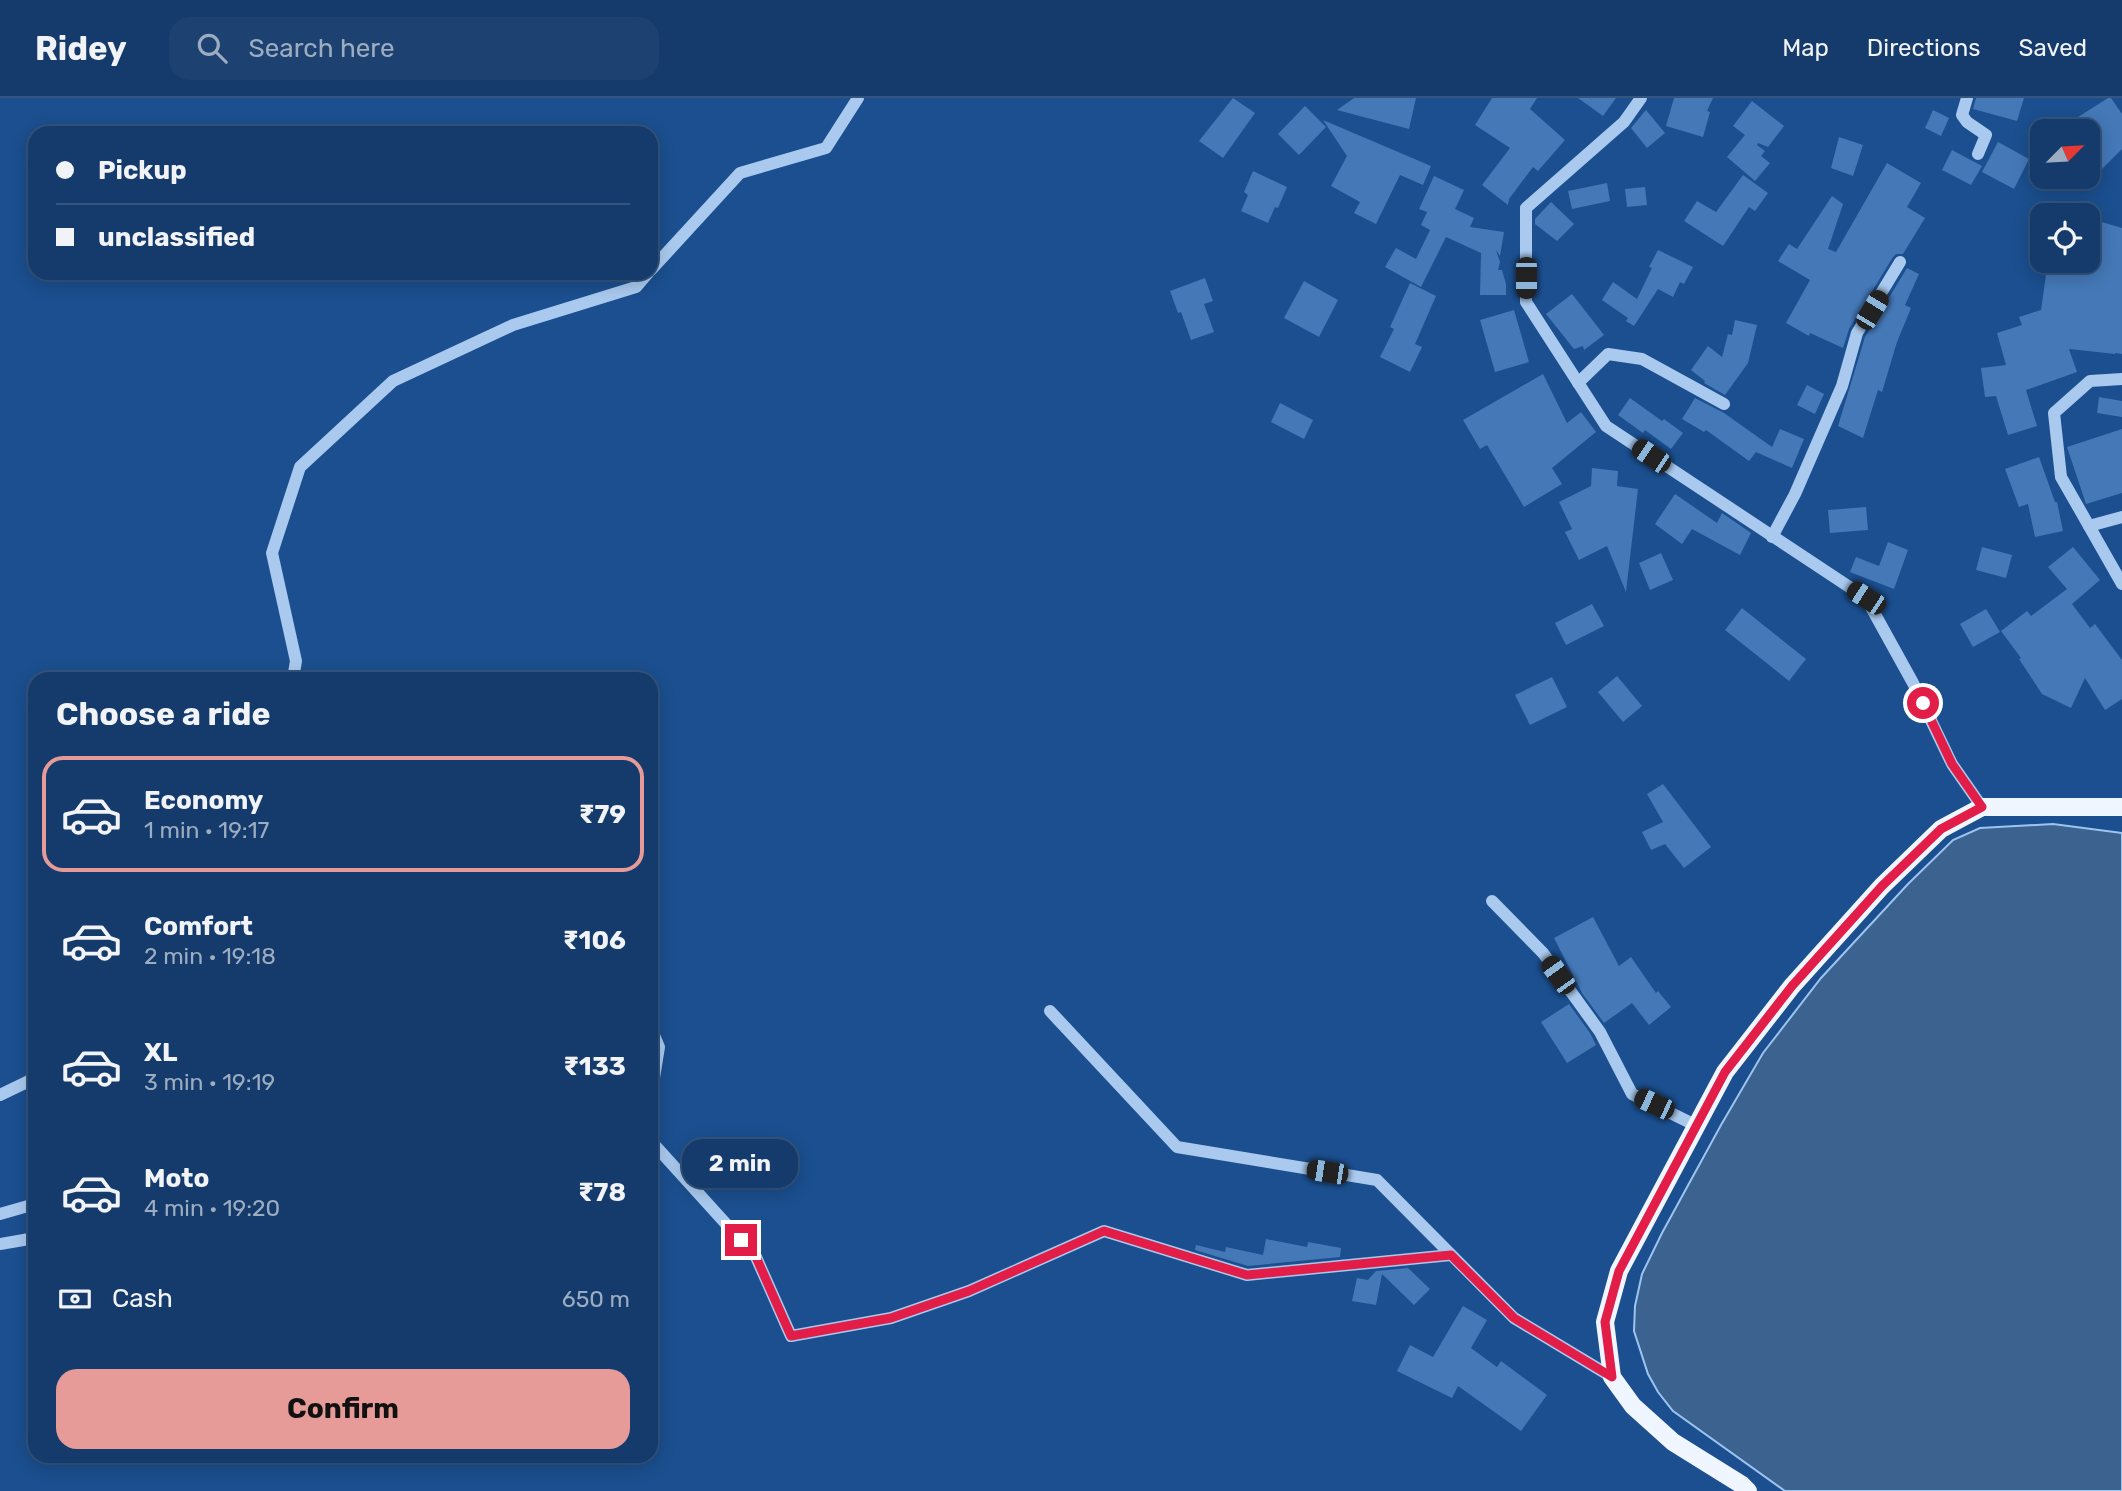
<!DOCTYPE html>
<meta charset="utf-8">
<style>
:root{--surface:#143b6b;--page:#1d4271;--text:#f1f3f6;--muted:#9dadc1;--line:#33557e;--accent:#e69b98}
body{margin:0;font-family:Rubik,sans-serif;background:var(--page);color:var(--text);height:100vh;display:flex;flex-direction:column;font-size:26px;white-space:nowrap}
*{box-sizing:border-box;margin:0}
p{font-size:23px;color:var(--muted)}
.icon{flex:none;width:38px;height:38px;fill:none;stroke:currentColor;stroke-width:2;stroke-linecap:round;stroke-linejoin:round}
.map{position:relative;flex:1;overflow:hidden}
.panel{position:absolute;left:28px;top:574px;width:630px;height:791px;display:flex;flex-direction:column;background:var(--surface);border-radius:21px;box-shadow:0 4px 18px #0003,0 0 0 2px var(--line)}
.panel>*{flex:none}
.guide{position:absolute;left:28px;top:28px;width:630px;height:154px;border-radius:21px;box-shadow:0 4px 18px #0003,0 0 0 2px var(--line);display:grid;align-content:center;height:154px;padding:0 28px;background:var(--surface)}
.needle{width:46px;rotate:66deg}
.buttons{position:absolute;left:2030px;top:21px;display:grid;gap:14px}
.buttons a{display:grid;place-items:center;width:70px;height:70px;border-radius:14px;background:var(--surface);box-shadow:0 4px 18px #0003,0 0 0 2px var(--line);font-size:35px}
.end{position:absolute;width:32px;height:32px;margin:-16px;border:9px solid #e11d48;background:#fff;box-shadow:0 0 0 4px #fff}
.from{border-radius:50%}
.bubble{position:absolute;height:49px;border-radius:21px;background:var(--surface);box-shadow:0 4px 18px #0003,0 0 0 2px var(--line);font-size:23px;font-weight:700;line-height:49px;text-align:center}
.car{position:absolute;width:21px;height:42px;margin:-21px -10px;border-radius:9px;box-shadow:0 0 5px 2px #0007;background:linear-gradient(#222 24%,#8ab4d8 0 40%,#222 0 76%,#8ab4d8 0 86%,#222 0)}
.guide b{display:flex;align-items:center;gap:24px;height:66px;font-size:26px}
.guide b+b{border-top:2px solid var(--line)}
.guide i{width:18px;height:18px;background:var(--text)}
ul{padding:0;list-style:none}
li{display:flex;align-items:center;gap:21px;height:116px;margin:0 14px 10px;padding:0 14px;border:4px solid transparent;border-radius:21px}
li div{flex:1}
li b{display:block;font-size:26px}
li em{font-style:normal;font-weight:700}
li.on{border-color:var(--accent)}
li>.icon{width:63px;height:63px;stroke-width:1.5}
h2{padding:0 28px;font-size:32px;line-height:84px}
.pay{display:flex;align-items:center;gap:18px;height:77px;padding:0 28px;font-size:26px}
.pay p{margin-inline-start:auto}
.action{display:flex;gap:14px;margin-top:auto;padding:14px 28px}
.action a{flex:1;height:80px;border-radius:21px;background:var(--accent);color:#111;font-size:28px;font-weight:700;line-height:80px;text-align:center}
header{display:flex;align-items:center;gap:42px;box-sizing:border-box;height:98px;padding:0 35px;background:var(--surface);border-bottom:2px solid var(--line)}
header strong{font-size:33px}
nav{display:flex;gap:38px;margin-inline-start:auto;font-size:24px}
.search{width:490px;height:63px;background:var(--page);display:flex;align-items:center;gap:18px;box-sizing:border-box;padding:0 24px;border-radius:21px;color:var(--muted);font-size:26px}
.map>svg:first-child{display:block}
</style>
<header>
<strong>Ridey</strong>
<div class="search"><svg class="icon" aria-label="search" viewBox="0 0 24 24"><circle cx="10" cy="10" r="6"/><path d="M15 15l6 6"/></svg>Search here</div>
<nav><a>Map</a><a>Directions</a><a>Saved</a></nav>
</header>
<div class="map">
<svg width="2122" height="1393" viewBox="0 0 2122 1393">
<rect width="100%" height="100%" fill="#1b4f8f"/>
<!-- water -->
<polygon fill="#3c6290" stroke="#9cc4f0" stroke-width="2" points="2053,726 2122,735 2122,1393 1785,1393 1673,1313 1658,1294 1648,1276 1634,1233 1635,1208 1642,1176 1662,1135 1721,1027 1763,955 1821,880 1908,786 1953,742 1980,730"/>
<!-- building -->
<g fill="#4478b7">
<polygon points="1233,0 1255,15 1223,60 1199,43"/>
<polygon points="1354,0 1416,0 1409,31 1337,12"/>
<polygon points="1492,0 1537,0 1530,11 1565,42 1538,73 1533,69 1509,101 1508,107 1482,87 1510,50 1475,27"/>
<polygon points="1578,0 1616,0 1603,18"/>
<polygon points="1674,0 1713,0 1707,13 1710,14 1703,39 1666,28"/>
<polygon points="1976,0 2024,0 2017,23 1973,11"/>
<polygon points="2108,0 2111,0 2122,16 2122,51 2088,85 2088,33 2083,33 2075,21"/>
<polygon points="1752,3 1784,28 1768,49 1758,45 1757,47 1765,53 1761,58 1770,65 1755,83 1727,59 1745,37 1733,28"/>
<polygon points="1305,8 1326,29 1299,57 1278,36"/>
<polygon points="1646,12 1665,35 1647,50 1631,30"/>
<polygon points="1933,12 1949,20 1941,38 1925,30"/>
<polygon points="1323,22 1431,68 1423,87 1400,77 1376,126 1354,115 1360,104 1331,88 1347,58"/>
<polygon points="1839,39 1863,47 1853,78 1831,70"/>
<polygon points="1998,44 2029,61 2014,91 1982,74"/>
<polygon points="1952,52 1982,68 1971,87 1942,72"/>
<polygon points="1887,65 1921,85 1907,109 1925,120 1903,156 1896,156 1893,159 1849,231 1843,250 1810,235 1809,238 1786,225 1810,182 1778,163 1789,146 1797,151 1832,98 1843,106 1828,151 1836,154"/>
<polygon points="1253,73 1287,89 1278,110 1275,109 1268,125 1241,113 1248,97 1244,94"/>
<polygon points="1743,77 1768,95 1755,113 1749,109 1723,148 1684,123 1697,103 1716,114"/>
<polygon points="1434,78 1464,92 1455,111 1474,120 1470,129 1504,134 1500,158 1496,152 1500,164 1498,172 1502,172 1506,186 1506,197 1480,197 1481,155 1446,139 1421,189 1385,169 1396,150 1416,161 1430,132 1421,127 1427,114 1419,111"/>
<polygon points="1607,85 1610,103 1572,111 1568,93"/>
<polygon points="1645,89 1647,107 1627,109 1625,91"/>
<polygon points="1551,104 1574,126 1557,143 1535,126 1535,121"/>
<polygon points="2088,120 2122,130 2122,256 2115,255 2115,256 2069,251 2077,274 2026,292 2037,328 2008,337 1996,298 1985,299 1981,270 2006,267 1997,235 2022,227 2019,219 2041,212 2048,163 2088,163"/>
<polygon points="1658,152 1693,169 1684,186 1680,184 1673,199 1658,191 1634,228 1626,223 1628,220 1602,202 1613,184 1637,201 1652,170 1649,169"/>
<polygon points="1907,170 1919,176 1905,207 1911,210 1897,244 1882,294 1878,292 1863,340 1838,328 1865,239"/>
<polygon points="1205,180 1213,203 1204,206 1214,234 1191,242 1181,214 1178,215 1170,193"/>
<polygon points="1304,183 1338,202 1319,239 1284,220"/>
<polygon points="1410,185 1436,198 1415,246 1422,249 1410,274 1380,259 1394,231 1390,229"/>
<polygon points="1572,196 1604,237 1584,252 1583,248 1574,251 1546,216"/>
<polygon points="1514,212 1529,264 1495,274 1480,222"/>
<polygon points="1735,222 1757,227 1748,265 1725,297 1704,285 1705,283 1691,272 1708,248 1722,259 1728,236 1732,237"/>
<polygon points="1543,276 1567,325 1581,314 1596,334 1552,370 1562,386 1524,409 1487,347 1480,351 1463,322"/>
<polygon points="1807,287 1824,296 1815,316 1797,307"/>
<polygon points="2099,299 2122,303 2122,319 2097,315"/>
<polygon points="1630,300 1662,323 1664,321 1683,335 1671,351 1645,332 1643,335 1618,317"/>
<polygon points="1695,300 1724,315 1772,349 1780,331 1804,341 1792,370 1756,354 1749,363 1706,332 1704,334 1682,321"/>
<polygon points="1280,305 1313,322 1304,341 1271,324"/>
<polygon points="2122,331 2122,395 2086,406 2067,349"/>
<polygon points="2039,359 2055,404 2057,404 2063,433 2035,439 2028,406 2019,409 2005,371"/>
<polygon points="1592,370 1618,373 1617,388 1638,391 1626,494 1607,448 1579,462 1565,434 1572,431 1559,404 1591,388"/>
<polygon points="1675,396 1717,425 1722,415 1751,435 1740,457 1692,431 1682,446 1655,426"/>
<polygon points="1866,409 1868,432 1830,435 1828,412"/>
<polygon points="1888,444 1908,452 1894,491 1850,474 1856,459 1879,468"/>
<polygon points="1982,449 2012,457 2006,480 1976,472"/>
<polygon points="2073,449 2100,482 2072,506 2090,530 2095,526 2122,562 2122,601 2105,612 2085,580 2071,610 2042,596 2019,561 2021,560 2001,533 2027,513 2031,518 2067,491 2048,469"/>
<polygon points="1661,455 1673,482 1650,492 1639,465"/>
<polygon points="1592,506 1604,528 1566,547 1555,525"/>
<polygon points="1742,510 1806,561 1789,583 1725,532"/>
<polygon points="1986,511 2000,534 1973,549 1960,526"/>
<polygon points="1617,578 1642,608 1623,624 1598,594"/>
<polygon points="1552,579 1567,609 1530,627 1515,597"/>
<polygon points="1663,686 1711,749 1684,770 1665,746 1651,752 1642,734 1663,724 1647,696"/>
<polygon points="1593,819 1619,868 1631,859 1656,895 1658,893 1671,909 1649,927 1632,905 1604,925 1582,895 1554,840"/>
<polygon points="1569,906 1590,935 1596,947 1567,965 1541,924"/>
<polygon points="1266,1141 1307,1149 1308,1144 1341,1150 1340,1159 1248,1168 1195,1152 1196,1147 1225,1154 1226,1149 1263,1157"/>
<polygon points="1408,1170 1430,1191 1414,1207 1382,1176 1376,1207 1352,1203 1357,1180 1368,1182 1376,1173"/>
<polygon points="1463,1208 1487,1222 1471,1250 1497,1269 1501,1263 1547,1297 1521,1333 1458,1288 1452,1300 1397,1273 1410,1247 1433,1259"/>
</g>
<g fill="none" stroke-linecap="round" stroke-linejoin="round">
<!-- minor -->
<g stroke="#a9c9ee" stroke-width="12">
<polyline points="1641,0 1624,24 1526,110 1526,204 1606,328 1866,500 1913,585 1952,666 1982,709"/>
<polyline points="1967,0 1962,17 1967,24 1986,37 1978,56"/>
<polyline points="651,172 740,75 826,50 858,0"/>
<polyline points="2122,281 2090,283 2054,315 2061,379 2089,428 2122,419"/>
<polyline points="1578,285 1608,256 1642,261 1724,306"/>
<polyline points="2089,428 2122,486"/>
<polyline points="1772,439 1795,396 1842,288 1857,235 1900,164"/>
<polyline points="293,581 296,563 272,455 300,369 393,283 513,227 636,189 648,175"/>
<polyline points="1492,803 1543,855 1600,934 1632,996 1697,1028"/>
<polyline points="1050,913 1177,1049 1377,1082 1514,1220 1612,1279"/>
<polyline points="651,930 659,949 651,998"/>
<polyline points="0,997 29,983 35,975"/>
<polyline points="651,1043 756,1159 791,1238 891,1220 969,1193 1104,1133 1247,1177 1451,1157"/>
<polyline points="0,1116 35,1106"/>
<polyline points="0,1146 35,1140"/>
</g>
<!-- major -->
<polyline stroke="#f0f6ff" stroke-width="18" points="1748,1393 1742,1387 1673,1344 1633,1308 1612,1279 1605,1224 1619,1173 1725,974 1792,888 1882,788 1941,731 1982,709 2122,709"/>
</g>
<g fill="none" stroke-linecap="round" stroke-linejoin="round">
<!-- route -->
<polyline stroke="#e11d48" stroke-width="9" points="741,1142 756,1159 791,1238 891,1220 969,1193 1104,1133 1247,1177 1451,1157 1514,1220 1612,1279 1605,1224 1619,1173 1725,974 1792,888 1882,788 1941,731 1982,709 1952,666 1923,605"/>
</g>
</svg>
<div class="buttons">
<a><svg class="needle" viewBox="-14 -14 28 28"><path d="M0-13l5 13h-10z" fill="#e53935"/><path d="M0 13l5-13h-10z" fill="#9dadc1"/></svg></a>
<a><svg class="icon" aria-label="locate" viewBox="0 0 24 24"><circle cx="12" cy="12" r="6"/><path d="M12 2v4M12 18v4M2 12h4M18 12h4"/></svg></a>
</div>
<i class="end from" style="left:1923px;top:605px"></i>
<i class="end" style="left:741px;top:1142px"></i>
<div class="bubble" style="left:682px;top:1041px;width:116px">2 min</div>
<i class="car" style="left:1526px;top:180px;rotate:180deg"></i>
<i class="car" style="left:1872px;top:212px;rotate:31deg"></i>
<i class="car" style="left:1651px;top:358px;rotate:304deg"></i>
<i class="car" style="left:1866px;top:500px;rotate:303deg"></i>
<i class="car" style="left:1558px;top:877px;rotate:324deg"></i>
<i class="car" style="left:1654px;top:1006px;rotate:295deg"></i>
<i class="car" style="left:1327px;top:1074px;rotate:279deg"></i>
<div class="guide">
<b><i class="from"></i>Pickup</b>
<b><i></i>unclassified</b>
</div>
<section class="panel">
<h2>Choose a ride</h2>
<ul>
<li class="on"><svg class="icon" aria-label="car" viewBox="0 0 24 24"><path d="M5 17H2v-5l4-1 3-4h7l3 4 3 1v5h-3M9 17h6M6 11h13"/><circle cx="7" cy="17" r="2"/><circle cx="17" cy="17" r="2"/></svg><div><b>Economy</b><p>1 min · 19:17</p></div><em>₹79</em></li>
<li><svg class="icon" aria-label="car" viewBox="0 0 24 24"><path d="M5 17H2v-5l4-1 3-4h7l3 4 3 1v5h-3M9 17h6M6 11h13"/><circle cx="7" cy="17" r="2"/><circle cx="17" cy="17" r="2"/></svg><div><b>Comfort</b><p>2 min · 19:18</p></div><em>₹106</em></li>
<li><svg class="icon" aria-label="car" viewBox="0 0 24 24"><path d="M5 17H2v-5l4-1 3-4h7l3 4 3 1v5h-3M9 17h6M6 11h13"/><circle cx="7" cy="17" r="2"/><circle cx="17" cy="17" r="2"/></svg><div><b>XL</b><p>3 min · 19:19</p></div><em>₹133</em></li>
<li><svg class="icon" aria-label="car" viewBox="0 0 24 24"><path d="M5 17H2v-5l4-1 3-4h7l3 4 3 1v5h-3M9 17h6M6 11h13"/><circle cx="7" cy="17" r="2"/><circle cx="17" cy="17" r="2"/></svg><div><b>Moto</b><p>4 min · 19:20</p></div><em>₹78</em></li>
</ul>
<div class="pay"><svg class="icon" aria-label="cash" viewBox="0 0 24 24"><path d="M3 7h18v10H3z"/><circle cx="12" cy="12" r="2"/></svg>Cash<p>650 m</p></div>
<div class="action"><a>Confirm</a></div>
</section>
</div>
